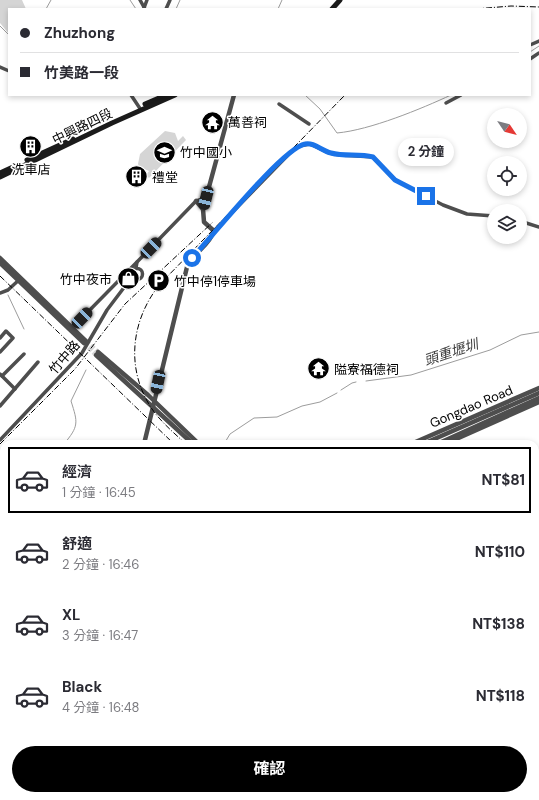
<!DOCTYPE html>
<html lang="zh-TW">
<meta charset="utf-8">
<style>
:root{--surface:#fff;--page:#f2f2f3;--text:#2b2b33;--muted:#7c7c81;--line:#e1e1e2;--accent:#000}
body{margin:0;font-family:"DM Sans","Noto Sans TC",sans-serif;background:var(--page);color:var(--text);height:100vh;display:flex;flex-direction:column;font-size:15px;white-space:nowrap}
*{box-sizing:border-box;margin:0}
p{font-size:13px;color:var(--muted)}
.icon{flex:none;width:22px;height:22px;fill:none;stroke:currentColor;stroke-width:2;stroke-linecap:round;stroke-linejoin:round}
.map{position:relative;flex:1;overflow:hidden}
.drawer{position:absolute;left:0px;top:440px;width:539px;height:360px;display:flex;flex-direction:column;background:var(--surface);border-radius:12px 12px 0 0;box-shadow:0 2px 6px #0003}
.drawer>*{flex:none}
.banner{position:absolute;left:8px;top:8px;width:523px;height:88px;border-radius:0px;box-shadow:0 2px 6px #0003;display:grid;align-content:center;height:88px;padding:0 12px;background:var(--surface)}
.needle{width:26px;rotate:125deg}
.tools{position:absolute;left:487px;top:108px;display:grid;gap:8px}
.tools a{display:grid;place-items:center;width:40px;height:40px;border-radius:50%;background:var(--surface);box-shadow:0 2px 6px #0003;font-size:20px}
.end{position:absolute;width:18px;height:18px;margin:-9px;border:5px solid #1a73e8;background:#fff;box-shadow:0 0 0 2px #fff}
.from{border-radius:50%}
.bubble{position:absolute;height:28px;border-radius:14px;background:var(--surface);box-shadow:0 2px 6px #0003;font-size:13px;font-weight:700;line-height:28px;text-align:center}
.car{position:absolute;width:12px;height:24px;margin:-12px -6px;border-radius:5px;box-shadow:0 0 3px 1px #0007;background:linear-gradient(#222 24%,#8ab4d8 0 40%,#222 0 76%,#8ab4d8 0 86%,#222 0)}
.banner b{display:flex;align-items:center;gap:14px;height:38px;font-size:15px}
.banner b+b{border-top:1px solid var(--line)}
.banner i{width:10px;height:10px;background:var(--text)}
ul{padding:7px 0 0;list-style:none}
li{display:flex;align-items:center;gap:12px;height:66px;margin:0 8px 6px;padding:0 4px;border:2px solid transparent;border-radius:0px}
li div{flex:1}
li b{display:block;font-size:15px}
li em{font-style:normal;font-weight:700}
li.active{border-color:var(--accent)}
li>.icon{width:36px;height:36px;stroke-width:1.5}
.cta{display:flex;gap:8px;margin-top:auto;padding:8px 12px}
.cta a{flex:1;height:46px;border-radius:24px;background:var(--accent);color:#fff;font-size:16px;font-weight:700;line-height:46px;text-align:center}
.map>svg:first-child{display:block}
</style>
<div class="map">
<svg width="539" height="800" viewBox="0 0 539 800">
<rect width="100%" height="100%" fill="#fff"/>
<!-- green -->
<g fill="#d5d5d5">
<polygon points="0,0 22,0 26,9 9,9 9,34 0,23"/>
<polygon points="165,131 175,133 178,141 183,136 186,140 149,178 146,175 149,171 139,167 138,164 140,154"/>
</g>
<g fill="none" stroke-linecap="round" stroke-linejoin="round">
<!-- stream -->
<g stroke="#9c9c9c" stroke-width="1">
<polyline points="130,0 136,9"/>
<polyline points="46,9 51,0"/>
<polyline points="176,9 180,0"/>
<polyline points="278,9 282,0"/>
<polyline points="0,26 9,35"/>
<polyline points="530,52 539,46"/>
<path d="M305 95 320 109 337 133C370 130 421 109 451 95"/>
<polyline points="8,295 24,329"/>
<polyline points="366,381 411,375 490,350 521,335 539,332"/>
<polyline points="341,390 352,383 356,382"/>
<path d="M64 444C79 426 78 423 71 401L86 370"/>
<polyline points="224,444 230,434 254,418 277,417 302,406 320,402 337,393"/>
<polyline points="535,608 539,608"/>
<polyline points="535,692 539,693"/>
<polyline points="336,796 345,800"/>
<polyline points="447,796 448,800"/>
<polyline points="222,800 230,796"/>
</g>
<!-- tertiary-tunnel -->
<g stroke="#d9d9d9" stroke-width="4.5" stroke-dasharray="4.5 2" stroke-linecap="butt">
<polyline points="86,341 98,352"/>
<polyline points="84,343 96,355"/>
</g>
<!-- minor -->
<g stroke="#4e4e4e" stroke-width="3.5">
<polyline points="140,0 145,9"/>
<polyline points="144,8 147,0"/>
<polyline points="166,9 170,0"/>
<polyline points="530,45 539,41"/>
<polyline points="530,59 539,53"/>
<polyline points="0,67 9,71"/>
<polyline points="131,95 141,110"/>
<polyline points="446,103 461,95"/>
<polyline points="279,104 309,124"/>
<polyline points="520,221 539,227"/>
<polyline points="214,231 291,152 299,146 310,144 329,153 340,155 373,157 395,180 443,205 467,214 494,216"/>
<polyline points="136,268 137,262 196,201 206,198"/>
<circle cx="137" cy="274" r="5.5"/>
<polyline points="0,293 8,290 20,279"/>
<polyline points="76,324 137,262"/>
<polyline points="0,338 6,331 13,338 0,352"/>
<polyline points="0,374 15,389"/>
<polyline points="2,376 24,354"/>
<polyline points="0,406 38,362"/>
<polyline points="0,440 82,353 107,310 132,277"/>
<polyline points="535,604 539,605"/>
<polyline points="535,793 539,797"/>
</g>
<!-- tertiary -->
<g stroke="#4e4e4e" stroke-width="4.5">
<polyline points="196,201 203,209"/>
<polyline points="0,258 86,341"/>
<polyline points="0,263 84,343"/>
<polyline points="98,352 148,395 199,444"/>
<polyline points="96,355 193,444"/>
<path d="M144 444 187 267C193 253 209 246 214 231L204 222 203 209 234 95"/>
<polyline points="411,444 539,388"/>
<polyline points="423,444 539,393"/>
<polyline points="437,444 539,398"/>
<polyline points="445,444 539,402"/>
<polyline points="0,616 4,615"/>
<polyline points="0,622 4,620"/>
<polyline points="0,627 4,631"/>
<polyline points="0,633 1,633"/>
<polyline points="0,699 4,691"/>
<polyline points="535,773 539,777"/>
</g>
<!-- secondary -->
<g stroke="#1b1b1b" stroke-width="5">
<polyline points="332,9 340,0"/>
<polyline points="145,104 166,95"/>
<polyline points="27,160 73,139"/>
<polyline points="0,173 13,167"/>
<polyline points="0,177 112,123 175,95"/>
</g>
<!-- rail -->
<g stroke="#000" stroke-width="1" stroke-dasharray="6 2 1 2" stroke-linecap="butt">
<polyline points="475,9 511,6 539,7"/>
<polyline points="0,276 174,444"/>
<polyline points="0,444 75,369 125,304 213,222"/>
<path d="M186 444C174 433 161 422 152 409 125 369 131 320 160 284L345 95"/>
<polyline points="535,783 539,788"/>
<polyline points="525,796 529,800"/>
</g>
</g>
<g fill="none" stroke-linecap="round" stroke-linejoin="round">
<!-- route -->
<path stroke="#1a73e8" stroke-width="5" d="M192 258C211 238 283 148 305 144 314 142 322 151 331 153 345 157 359 153 373 157L395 180 426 196"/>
</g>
<!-- icons -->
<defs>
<symbol id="temple-disc" viewBox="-11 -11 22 22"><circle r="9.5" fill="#000" stroke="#fff"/><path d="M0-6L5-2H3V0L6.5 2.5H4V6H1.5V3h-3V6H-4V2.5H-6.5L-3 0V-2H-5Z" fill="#fff"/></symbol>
<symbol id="building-disc" viewBox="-11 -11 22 22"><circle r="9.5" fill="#000" stroke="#fff"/><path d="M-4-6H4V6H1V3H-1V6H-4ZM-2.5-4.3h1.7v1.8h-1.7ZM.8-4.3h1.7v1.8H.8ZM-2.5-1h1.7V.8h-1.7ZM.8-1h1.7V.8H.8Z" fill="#fff"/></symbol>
<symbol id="school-disc" viewBox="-11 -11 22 22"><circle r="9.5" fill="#000" stroke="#fff"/><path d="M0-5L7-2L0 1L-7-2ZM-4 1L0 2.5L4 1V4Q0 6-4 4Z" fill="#fff"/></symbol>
<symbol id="shop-disc" viewBox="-11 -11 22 22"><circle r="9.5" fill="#000" stroke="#fff"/><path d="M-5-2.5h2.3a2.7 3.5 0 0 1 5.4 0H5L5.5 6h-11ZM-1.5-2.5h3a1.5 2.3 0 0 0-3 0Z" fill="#fff"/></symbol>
<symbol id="parking-disc" viewBox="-11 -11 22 22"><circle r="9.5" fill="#000" stroke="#fff"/><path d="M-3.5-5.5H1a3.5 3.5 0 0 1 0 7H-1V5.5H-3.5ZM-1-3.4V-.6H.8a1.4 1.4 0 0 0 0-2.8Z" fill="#fff"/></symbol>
</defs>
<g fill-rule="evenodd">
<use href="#temple-disc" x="200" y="110" width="25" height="25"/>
<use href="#building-disc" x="18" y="134" width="25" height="25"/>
<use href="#school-disc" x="152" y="140" width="25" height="25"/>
<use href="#building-disc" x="124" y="164" width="25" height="25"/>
<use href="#shop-disc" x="116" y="266" width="25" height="25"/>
<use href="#parking-disc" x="146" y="268" width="25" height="25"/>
<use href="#temple-disc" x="306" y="356" width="25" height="25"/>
</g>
<g text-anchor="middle" stroke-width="3" stroke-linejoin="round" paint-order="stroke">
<!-- poi labels -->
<g font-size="13" fill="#000" stroke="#fff" text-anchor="start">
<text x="228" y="127">萬善祠</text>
<text x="180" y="157">竹中國小</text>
<text x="31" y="174" text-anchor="middle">洗車店</text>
<text x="152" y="182">禮堂</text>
<text x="112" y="284" text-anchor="end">竹中夜市</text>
<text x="174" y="286">竹中停1停車場</text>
<text x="334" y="374">隘寮福德祠</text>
</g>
<!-- street labels -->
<g font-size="13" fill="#000" stroke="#fff">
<text transform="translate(82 126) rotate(-26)" y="5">中興路四段</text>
<text transform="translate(64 357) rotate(-49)" y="5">竹中路</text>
<text transform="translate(471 406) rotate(-23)" y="5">Gongdao Road</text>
</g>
<!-- water labels -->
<g font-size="14" font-style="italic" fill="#3d3d3d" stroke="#fff">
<text transform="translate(451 352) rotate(-18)" y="5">頭重壢圳</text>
</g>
</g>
</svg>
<div class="tools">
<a><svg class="needle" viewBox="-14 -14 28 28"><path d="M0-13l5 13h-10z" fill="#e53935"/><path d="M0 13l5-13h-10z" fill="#7c7c81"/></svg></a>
<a><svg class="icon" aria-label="locate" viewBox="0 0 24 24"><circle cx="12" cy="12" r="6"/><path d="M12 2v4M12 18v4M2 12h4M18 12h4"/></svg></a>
<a><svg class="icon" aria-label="layers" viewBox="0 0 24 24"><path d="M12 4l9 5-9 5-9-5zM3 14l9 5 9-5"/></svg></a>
</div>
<i class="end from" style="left:192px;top:258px"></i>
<i class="end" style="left:426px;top:196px"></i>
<div class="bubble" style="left:398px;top:138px;width:56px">2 分鐘</div>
<i class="car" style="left:206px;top:198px;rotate:194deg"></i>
<i class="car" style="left:151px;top:248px;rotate:44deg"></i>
<i class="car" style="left:82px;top:318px;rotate:44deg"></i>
<i class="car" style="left:158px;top:382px;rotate:192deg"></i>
<div class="banner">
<b><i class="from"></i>Zhuzhong</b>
<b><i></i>竹美路一段</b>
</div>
<section class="drawer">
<ul>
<li class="active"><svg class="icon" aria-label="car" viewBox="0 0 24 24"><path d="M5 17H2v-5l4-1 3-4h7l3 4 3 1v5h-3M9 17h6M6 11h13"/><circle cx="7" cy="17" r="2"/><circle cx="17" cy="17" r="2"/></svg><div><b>經濟</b><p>1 分鐘 · 16:45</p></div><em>NT$81</em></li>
<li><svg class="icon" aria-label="car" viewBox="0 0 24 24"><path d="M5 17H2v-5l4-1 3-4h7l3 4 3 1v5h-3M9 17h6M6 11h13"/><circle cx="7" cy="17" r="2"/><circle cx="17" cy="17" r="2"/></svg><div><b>舒適</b><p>2 分鐘 · 16:46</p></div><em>NT$110</em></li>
<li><svg class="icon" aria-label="car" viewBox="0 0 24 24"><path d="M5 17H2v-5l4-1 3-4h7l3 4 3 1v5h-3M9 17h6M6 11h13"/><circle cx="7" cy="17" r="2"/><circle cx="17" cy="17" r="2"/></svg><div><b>XL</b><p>3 分鐘 · 16:47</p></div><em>NT$138</em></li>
<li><svg class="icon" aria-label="car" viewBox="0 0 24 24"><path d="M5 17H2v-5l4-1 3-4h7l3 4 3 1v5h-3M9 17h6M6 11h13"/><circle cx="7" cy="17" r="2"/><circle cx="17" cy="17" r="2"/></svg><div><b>Black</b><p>4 分鐘 · 16:48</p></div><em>NT$118</em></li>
</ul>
<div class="cta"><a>確認</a></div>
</section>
</div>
